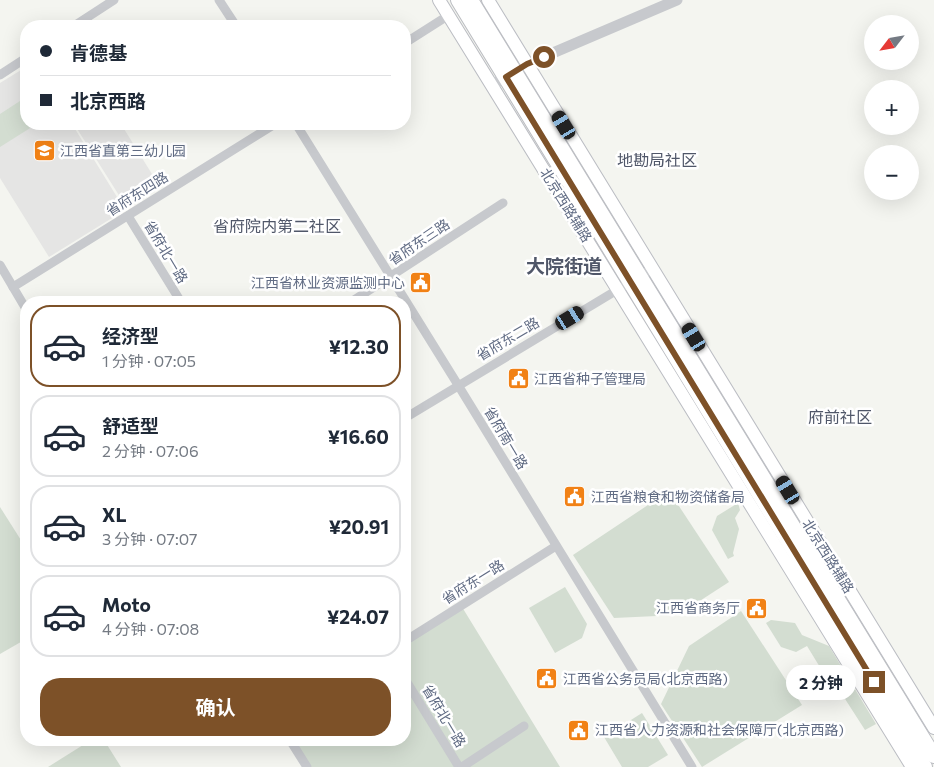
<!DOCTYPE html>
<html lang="zh">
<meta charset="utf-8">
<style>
:root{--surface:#fff;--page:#f6f6f7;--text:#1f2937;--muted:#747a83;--line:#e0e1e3;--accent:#7d5128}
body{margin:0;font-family:Commissioner,"Noto Sans SC",sans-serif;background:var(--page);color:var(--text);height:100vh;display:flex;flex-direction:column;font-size:19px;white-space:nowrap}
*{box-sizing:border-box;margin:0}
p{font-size:16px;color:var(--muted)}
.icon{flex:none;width:28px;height:28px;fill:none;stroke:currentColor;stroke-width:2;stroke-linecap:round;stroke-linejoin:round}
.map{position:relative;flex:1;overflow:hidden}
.details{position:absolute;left:20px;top:296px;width:391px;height:450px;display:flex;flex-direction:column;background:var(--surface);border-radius:20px;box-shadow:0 5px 20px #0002}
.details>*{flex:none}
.hud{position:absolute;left:20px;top:20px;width:391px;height:110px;border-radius:20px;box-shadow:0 5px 20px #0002;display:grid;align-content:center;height:110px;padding:0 20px;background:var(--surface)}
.needle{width:32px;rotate:239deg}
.controls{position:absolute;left:864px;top:15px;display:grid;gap:10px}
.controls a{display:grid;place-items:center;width:55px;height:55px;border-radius:50%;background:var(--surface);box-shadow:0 5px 20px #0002;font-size:25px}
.end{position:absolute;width:22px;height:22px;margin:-11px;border:6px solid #7d5128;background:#fff;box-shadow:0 0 0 2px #fff}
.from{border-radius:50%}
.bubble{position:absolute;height:35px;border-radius:18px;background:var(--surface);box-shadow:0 5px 20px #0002;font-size:16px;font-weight:700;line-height:35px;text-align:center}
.car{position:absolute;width:15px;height:30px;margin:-15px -8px;border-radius:6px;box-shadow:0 0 4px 1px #0007;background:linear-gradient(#222 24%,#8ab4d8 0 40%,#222 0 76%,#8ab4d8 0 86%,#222 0)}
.hud b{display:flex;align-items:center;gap:18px;height:48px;font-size:19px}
.hud b+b{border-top:1px solid var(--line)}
.hud i{width:12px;height:12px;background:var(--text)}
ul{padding:9px 0 0;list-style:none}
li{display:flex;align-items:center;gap:15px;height:82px;margin:0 10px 8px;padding:0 10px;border:2px solid var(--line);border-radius:20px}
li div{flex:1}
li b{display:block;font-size:19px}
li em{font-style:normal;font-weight:700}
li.selected{border-color:var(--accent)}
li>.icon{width:45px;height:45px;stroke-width:1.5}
.primary-button{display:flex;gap:10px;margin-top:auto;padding:10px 20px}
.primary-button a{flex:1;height:58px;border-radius:20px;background:var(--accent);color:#fff;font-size:20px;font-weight:700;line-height:58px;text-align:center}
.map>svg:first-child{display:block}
</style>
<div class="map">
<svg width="934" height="767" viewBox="0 0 934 767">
<rect width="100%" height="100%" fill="#f4f5f0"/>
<!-- built -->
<g fill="#e5e5e4">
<polygon points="26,67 26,124 72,124 125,210 49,257 0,178 0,83"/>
<polygon points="74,124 121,124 160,187 127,208"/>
</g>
<!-- green -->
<g fill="#d3ddd1">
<polygon points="20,101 26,111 26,124 35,125 0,147 0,114"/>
<polygon points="669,491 729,582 678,615 614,618 573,555"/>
<polygon points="738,503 740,510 735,518 739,529 733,553 734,556 728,559 712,530 717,516"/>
<polygon points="0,507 26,548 26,639 0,654"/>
<polygon points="565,587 587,624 582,638 555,653 529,608"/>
<polygon points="462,607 560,767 311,767 294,740 405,740 405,643"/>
<polygon points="741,611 802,705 702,767 661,704 689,646"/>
<polygon points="771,620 795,623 802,635 829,646 876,724 865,730 838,688 834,690 807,646 796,652 781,647 766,623"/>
<polygon points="642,713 668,755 648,767 622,767 604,737"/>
<polygon points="91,740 104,740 121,767 48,767"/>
</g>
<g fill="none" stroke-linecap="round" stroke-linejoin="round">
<defs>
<g id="secondary">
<polyline points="439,0 912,767"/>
<polyline points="488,0 934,728"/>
</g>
<g id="primary">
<polyline points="458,0 925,767"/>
<polyline points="471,0 934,756"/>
</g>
</defs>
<!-- secondary casing -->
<use href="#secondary" stroke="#bbbdc3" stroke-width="14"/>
<!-- primary casing -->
<use href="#primary" stroke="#bbbdc2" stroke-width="16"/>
<!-- minor -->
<g stroke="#c7c9cd" stroke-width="9">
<polyline points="219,0 236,26"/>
<polyline points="74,26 114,0"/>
<polyline points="405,43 449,15"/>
<polyline points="0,75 26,58"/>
<polyline points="296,124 458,385 692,767"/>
<polyline points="128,216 181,302"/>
<polyline points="0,265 26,309"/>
<polyline points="13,287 275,124"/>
<polyline points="351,302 503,203"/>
<polyline points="405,418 652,269"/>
<polyline points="405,641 556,546"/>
<polyline points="405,679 459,767"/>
<polyline points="290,740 307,767"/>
<polyline points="462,767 524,726"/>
</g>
<!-- tertiary -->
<polyline stroke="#c7c9cd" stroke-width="11" points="492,85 527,64 677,0"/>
<!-- secondary -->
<use href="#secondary" stroke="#fff" stroke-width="12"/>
<!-- primary -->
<use href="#primary" stroke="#fff" stroke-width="14"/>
</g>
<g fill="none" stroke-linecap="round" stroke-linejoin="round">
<!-- route -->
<polyline stroke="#7d5128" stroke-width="6" points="544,57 527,64 506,77 874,682"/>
</g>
<!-- icons -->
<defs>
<symbol id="school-square" viewBox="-11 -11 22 22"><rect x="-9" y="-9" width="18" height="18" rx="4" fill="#f18115" stroke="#fff"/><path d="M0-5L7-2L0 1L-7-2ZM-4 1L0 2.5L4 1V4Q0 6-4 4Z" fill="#fff"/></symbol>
<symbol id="civic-square" viewBox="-11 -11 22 22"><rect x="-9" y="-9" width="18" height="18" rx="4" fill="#f18115" stroke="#fff"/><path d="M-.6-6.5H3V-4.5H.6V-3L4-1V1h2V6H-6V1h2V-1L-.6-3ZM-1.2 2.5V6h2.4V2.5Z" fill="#fff"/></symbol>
</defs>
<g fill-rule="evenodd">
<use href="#school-square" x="32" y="138" width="25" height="25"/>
<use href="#civic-square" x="408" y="270" width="25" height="25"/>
<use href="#civic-square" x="506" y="366" width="25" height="25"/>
<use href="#civic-square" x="562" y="484" width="25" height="25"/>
<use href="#civic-square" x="744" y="596" width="25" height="25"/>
<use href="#civic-square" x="534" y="666" width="25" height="25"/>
<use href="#civic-square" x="566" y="718" width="25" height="25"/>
</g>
<g text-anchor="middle" stroke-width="5" stroke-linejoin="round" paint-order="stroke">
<!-- poi labels -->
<g font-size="14" fill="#616c84" stroke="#fff" text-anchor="start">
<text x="60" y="156">江西省直第三幼儿园</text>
<text x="405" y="288" text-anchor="end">江西省林业资源监测中心</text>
<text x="534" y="384">江西省种子管理局</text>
<text x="591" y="502">江西省粮食和物资储备局</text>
<text x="740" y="613" text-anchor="end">江西省商务厅</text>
<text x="563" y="684">江西省公务员局(北京西路)</text>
<text x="595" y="735">江西省人力资源和社会保障厅(北京西路)</text>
</g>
<!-- street labels -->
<g font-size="14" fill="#616c84" stroke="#fff">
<text transform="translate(137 194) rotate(-32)" y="5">省府东四路</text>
<text transform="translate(566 205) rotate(58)" y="5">北京西路辅路</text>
<text transform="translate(419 242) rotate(-34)" y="5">省府东三路</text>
<text transform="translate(166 252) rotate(59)" y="5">省府北一路</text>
<text transform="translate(508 339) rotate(-31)" y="5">省府东二路</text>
<text transform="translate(506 438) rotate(59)" y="5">省府南一路</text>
<text transform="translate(828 556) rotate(58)" y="5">北京西路辅路</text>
<text transform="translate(473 582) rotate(-32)" y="5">省府东一路</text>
<text transform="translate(444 716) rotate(59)" y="5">省府北一路</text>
</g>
<!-- quarter labels -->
<g font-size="16" fill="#505769" stroke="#fff">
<text x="657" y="166">地勘局社区</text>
<text x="277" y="232">省府院内第二社区</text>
<text x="840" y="423">府前社区</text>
</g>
<!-- district labels -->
<g font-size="19" font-weight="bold" fill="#505769" stroke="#fff">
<text x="564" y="273">大院街道</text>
</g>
</g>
</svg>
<div class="controls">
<a><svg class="needle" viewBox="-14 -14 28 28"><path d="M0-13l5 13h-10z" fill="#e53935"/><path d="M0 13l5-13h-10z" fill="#747a83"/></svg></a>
<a>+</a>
<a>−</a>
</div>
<i class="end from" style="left:544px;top:57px"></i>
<i class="end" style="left:874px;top:682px"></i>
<div class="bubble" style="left:786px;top:665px;width:70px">2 分钟</div>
<i class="car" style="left:564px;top:125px;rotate:329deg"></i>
<i class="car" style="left:570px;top:318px;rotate:59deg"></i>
<i class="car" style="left:694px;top:337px;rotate:329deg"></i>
<i class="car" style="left:788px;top:490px;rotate:329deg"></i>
<div class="hud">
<b><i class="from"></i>肯德基</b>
<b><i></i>北京西路</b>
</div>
<section class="details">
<ul>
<li class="selected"><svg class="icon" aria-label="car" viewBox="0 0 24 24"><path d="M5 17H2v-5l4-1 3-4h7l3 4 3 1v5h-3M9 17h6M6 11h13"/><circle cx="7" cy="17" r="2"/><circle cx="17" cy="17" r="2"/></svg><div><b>经济型</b><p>1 分钟 · 07:05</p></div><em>¥12.30</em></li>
<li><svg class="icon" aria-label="car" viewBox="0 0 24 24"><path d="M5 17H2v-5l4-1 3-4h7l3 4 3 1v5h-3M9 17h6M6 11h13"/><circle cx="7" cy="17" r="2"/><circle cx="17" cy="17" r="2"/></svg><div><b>舒适型</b><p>2 分钟 · 07:06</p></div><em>¥16.60</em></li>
<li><svg class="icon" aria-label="car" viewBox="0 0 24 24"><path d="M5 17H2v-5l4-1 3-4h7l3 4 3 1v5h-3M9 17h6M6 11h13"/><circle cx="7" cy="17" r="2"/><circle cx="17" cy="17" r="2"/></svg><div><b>XL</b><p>3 分钟 · 07:07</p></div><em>¥20.91</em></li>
<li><svg class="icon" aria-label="car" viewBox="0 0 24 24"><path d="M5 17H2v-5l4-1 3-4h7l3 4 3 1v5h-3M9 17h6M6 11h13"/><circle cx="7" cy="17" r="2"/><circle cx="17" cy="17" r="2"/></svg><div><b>Moto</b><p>4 分钟 · 07:08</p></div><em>¥24.07</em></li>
</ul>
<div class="primary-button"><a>确认</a></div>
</section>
</div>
